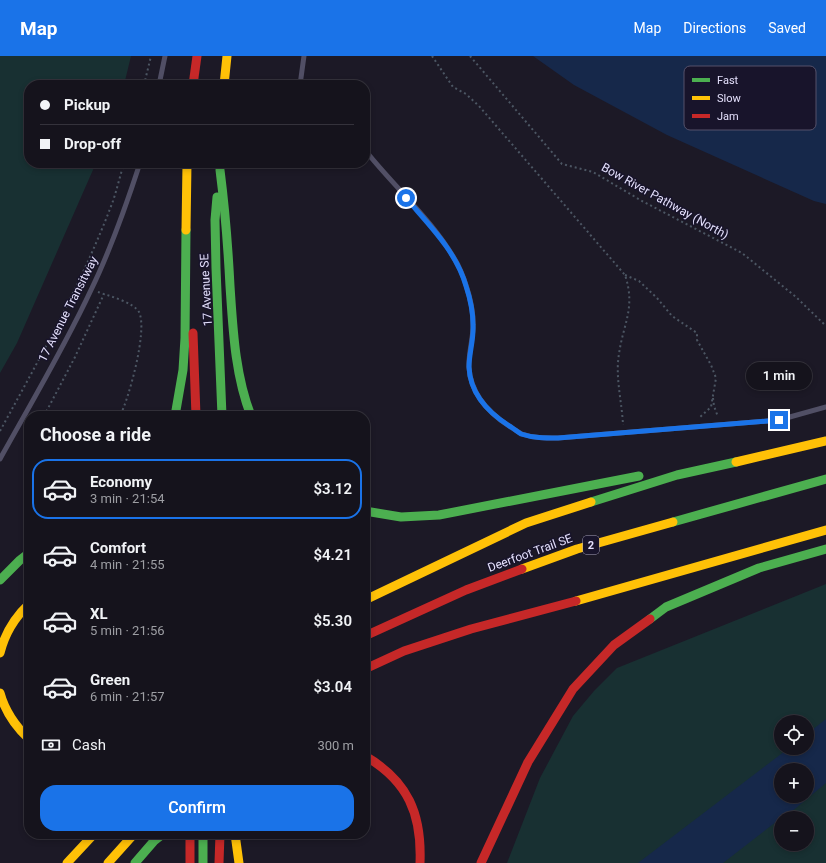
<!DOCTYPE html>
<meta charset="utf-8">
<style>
:root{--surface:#15131c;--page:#222029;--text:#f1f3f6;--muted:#9d9ea3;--line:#34323b;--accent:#1a73e8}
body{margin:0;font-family:Roboto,sans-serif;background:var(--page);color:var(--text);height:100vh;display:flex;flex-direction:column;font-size:15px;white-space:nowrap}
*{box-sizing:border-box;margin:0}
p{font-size:13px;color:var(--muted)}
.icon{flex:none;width:22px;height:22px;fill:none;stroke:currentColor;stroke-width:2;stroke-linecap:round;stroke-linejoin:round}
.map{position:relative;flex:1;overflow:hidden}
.sheet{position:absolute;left:24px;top:355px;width:346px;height:428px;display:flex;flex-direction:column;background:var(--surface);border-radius:16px;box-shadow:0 2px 6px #0003,0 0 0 1px var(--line)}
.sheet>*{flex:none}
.hud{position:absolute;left:24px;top:24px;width:346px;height:88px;border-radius:16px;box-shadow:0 2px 6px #0003,0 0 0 1px var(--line);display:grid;align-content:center;height:88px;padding:0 16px;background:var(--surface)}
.tools{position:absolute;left:774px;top:659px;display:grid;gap:8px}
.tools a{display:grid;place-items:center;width:40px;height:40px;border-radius:50%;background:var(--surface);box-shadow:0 2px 6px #0003,0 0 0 1px var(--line);font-size:20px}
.end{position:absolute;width:18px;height:18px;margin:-9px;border:5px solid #1a73e8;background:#fff;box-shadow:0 0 0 2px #fff}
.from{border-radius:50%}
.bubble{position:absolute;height:28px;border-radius:14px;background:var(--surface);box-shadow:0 2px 6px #0003,0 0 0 1px var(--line);font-size:13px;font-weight:600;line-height:28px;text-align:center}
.hud b{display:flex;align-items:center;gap:14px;height:38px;font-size:15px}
.hud b+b{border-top:1px solid var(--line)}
.hud i{width:10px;height:10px;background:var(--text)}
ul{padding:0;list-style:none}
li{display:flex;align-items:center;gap:12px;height:60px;margin:0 8px 6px;padding:0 8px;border:2px solid transparent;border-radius:16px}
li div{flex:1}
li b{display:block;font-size:15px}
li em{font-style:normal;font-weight:600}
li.active{border-color:var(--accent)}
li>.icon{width:36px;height:36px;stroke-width:1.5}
h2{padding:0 16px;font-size:18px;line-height:48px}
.pay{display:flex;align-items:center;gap:10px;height:44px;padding:0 16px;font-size:15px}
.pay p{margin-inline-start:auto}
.button{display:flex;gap:8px;margin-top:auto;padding:8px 16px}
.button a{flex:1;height:46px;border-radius:16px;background:var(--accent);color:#fff;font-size:16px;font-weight:600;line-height:46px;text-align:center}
header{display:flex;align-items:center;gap:24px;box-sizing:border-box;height:56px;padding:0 20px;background:var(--accent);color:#fff}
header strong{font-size:19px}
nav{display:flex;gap:22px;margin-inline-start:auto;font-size:14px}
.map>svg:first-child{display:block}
</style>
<header>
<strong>Map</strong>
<nav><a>Map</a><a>Directions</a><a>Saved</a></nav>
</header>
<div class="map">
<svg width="826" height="807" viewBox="0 0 826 807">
<rect width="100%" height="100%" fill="#1c1926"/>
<!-- green -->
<g fill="#183032" fill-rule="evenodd">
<polygon points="0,0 131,0 124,29 29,29 29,107 96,107 17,287 0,317"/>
<path d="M826 528V807H507L540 722 573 660 594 635 617 612ZM781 666H807V692H781ZM781 714H807V740H781ZM781 762H807V788H781Z"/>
</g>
<!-- water -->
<g fill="#16284a" fill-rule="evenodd">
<polygon points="533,0 826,0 826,148 814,145 667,79 574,29"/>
<path d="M826 663V727L790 757 781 762 723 807H638L789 692H807V678ZM781 714H807V740H781Z"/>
</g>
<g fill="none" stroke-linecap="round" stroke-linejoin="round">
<!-- path -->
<g stroke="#4c5663" stroke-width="2" stroke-dasharray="2 3" stroke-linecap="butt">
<path d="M432 0 453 31 466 38 479 50 625 219C636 252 623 268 619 298 615 321 622 346 623 369"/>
<polyline points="470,0 562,108 593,116 642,145 742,197 796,241 826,270"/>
<polyline points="144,29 151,0"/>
<polyline points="625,219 639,225 657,242 672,260 697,277 697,284 711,309 716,322 711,351 699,362"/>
<path d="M98 236C109 240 133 246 139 256 148 274 129 342 120 360"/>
<polyline points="713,342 714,350 718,361"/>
<polyline points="44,360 75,301 104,238"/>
<path d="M0 375C41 300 83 225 113 145 117 133 120 120 124 107"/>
</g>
<!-- lane -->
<g stroke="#514f65" stroke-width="5">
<polyline points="159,29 165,0"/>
<polyline points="300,29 304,0"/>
<path d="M365 94C395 132 435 166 458 209 466 225 474 252 473 270 473 284 468 298 469 312 471 338 489 357 509 370 513 372 517 376 522 378 533 382 545 382 558 382L779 364 826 351"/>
<path d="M0 403C31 347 64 292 91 234 111 193 126 150 140 107"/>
</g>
<!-- fast -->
<g stroke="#4caf50" stroke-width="9">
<path d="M220 114C225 153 228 191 230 230 233 274 235 319 251 360"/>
<polyline points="217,141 215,164 216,212 222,360"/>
<polyline points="175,360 183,314 185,282 186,174"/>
<polyline points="591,446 677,419 736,406"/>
<polyline points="365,455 401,461 439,459 639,420"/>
<polyline points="673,466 826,423"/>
<polyline points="0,524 20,504 29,497"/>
<polyline points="650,563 666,551 759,512 826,493"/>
<polyline points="203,778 203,807"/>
<polyline points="135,807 154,785 163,778"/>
</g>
<!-- slow -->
<g stroke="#ffc107" stroke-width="9">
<polyline points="224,29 227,0"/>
<polyline points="186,174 187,107"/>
<polyline points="736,406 826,385"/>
<polyline points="522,513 577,493 673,466"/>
<polyline points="365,544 526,467 591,446"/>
<polyline points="576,545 826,474"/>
<path d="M0 597C5 577 14 562 29 548"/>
<path d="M0 637C5 655 15 670 29 683"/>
<polyline points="235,778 239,807"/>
<polyline points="67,807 94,778"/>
<polyline points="108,807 134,778"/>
</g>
<!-- jam -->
<g stroke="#c62828" stroke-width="9">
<polyline points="193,29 197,0"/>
<polyline points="193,277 196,360"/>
<polyline points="365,580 466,534 522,513"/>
<polyline points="365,613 404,595 471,573 576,545"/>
<path d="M365 700C408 725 422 758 420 807"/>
<polyline points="190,778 190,807"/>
<polyline points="219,807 220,778"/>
<polyline points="481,807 528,706 573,633 614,589 650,563"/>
</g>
</g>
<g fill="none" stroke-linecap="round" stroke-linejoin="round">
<!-- route -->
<path stroke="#1a73e8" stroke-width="5" d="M406 142C429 169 456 195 466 230 470 242 473 256 473 269 474 283 469 297 469 311 470 338 490 358 511 371 514 373 518 376 521 378 533 382 545 382 558 382L779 364"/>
</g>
<g text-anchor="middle" stroke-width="3" stroke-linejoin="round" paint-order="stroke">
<!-- shield labels -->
<rect fill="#18142b" stroke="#a7a3bd" stroke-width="1" x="583" y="480" width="16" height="18" rx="3"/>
<g font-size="11" font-weight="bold" fill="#e4e0fc">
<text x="591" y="493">2</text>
</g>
<!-- street labels -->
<g font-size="12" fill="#e4e0fc" stroke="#18142b">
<text transform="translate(665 145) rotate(29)" y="4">Bow River Pathway (North)</text>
<text transform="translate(206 234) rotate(-93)" y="4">17 Avenue SE</text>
<text transform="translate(68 253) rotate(-63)" y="4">17 Avenue Transitway</text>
<text transform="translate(530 497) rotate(-20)" y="4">Deerfoot Trail SE</text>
</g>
</g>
<!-- legend -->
<rect x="684" y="10" width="132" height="64" rx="6" fill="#18142b" stroke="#55516a" stroke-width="1"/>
<rect x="692" y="22" width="18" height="4" fill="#4caf50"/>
<rect x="692" y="40" width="18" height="4" fill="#ffc107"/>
<rect x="692" y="58" width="18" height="4" fill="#c62828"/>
<g font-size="11" fill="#e4e0fc">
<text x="717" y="28">Fast</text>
<text x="717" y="46">Slow</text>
<text x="717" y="64">Jam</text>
</g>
</svg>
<div class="tools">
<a><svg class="icon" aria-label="locate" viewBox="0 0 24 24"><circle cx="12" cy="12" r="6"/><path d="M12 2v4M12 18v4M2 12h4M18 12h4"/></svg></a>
<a>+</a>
<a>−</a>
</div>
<i class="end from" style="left:406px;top:142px"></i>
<i class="end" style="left:779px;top:364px"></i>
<div class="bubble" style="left:746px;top:306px;width:66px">1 min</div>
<div class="hud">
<b><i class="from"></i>Pickup</b>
<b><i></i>Drop-off</b>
</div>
<section class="sheet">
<h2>Choose a ride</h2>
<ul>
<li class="active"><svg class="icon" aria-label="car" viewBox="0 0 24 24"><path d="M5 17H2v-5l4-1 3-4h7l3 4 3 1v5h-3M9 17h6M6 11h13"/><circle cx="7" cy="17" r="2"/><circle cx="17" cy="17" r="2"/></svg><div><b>Economy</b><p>3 min · 21:54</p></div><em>$3.12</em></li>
<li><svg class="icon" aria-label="car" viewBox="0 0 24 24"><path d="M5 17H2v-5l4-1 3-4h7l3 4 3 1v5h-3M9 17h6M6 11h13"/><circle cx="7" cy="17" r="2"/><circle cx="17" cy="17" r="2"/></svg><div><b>Comfort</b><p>4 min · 21:55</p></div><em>$4.21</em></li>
<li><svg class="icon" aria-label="car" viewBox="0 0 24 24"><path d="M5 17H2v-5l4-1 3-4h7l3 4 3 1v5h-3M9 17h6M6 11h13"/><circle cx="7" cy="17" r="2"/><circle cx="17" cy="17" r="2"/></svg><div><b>XL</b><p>5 min · 21:56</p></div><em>$5.30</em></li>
<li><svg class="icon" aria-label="car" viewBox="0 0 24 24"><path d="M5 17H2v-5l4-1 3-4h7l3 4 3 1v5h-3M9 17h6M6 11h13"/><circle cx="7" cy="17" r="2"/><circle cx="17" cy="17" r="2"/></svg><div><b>Green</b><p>6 min · 21:57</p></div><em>$3.04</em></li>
</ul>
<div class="pay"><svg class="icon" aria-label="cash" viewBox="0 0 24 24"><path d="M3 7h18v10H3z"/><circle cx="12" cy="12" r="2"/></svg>Cash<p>300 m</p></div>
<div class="button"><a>Confirm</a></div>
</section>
</div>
